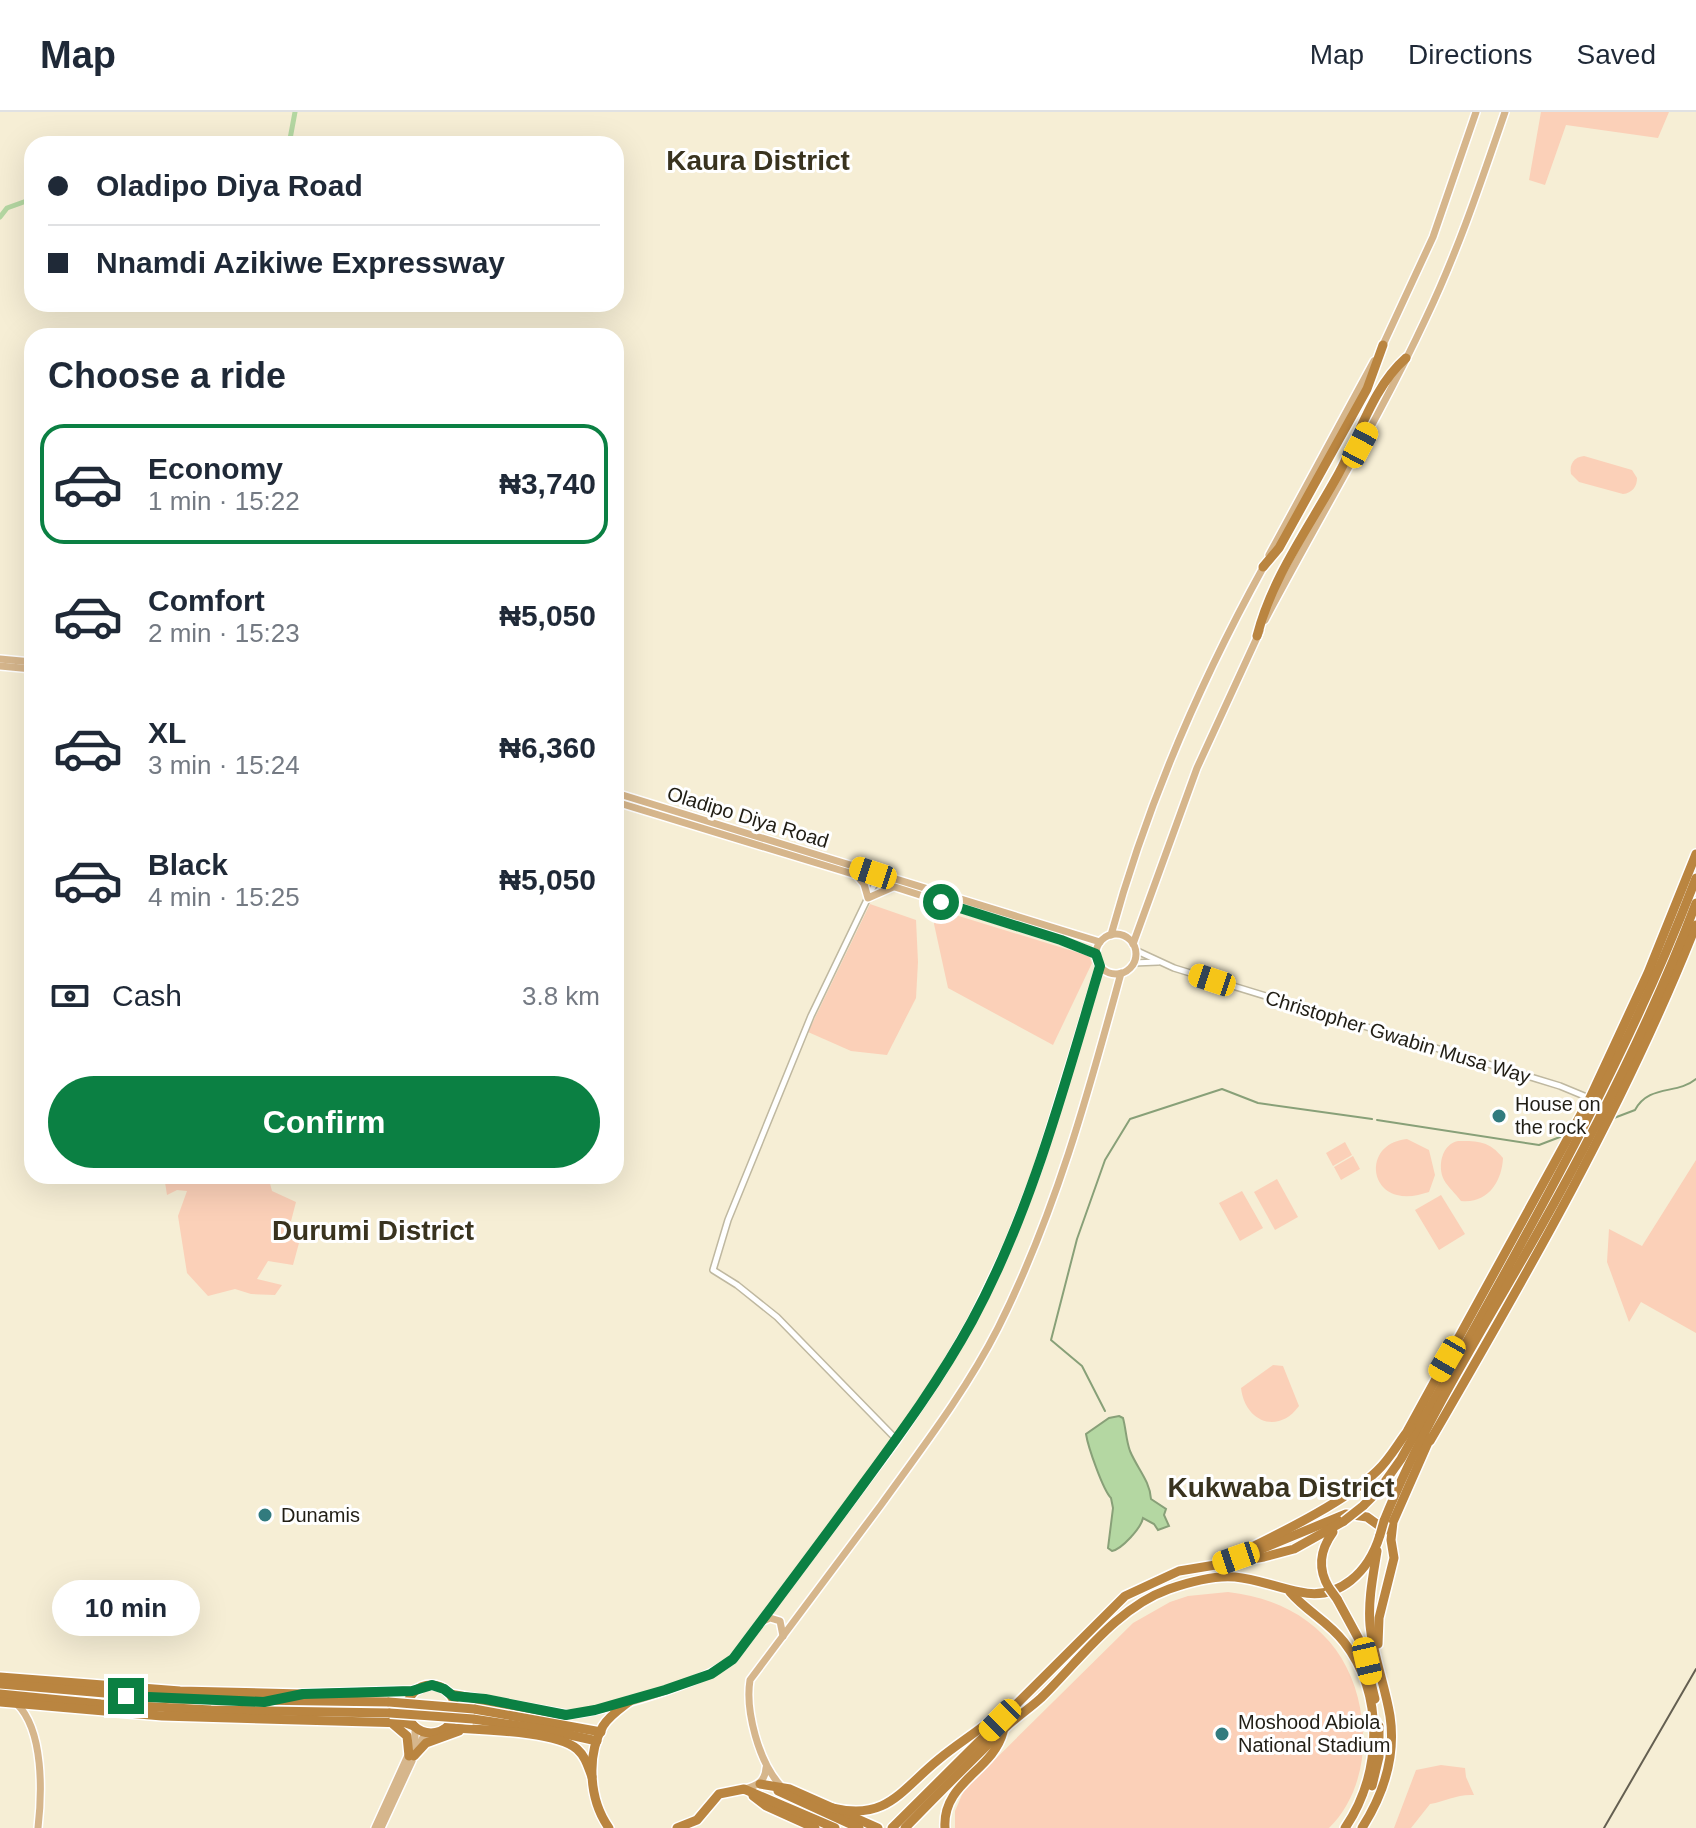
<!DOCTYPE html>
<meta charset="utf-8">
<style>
:root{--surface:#fff;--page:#f6f6f7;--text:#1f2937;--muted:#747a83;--line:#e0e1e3;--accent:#0b8043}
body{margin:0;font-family:Arial,sans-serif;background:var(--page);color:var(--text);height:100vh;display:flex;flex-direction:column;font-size:30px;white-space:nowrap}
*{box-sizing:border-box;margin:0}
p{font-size:26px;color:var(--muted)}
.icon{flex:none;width:44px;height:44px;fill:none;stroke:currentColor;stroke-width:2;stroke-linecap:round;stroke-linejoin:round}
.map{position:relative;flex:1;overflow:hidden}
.sheet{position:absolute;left:24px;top:216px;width:600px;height:856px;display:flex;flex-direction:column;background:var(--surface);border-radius:24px;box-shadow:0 8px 32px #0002}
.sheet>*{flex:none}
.banner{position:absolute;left:24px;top:24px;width:600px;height:176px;border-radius:24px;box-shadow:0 8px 32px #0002;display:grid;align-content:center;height:176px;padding:0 24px;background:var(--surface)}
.end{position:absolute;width:36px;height:36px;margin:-18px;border:10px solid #0b8043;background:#fff;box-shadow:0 0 0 4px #fff}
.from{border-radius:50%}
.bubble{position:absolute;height:56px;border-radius:28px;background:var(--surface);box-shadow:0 8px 32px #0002;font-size:26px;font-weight:700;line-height:56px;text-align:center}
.car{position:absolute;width:24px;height:48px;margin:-24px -12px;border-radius:10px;box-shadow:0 0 6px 2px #0007;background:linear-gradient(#f5c518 24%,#345 0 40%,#f5c518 0 76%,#345 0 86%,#f5c518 0)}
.banner b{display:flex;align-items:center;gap:28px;height:76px;font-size:30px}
.banner b+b{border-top:2px solid var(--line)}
.banner i{width:20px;height:20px;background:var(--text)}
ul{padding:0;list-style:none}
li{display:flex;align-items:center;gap:24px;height:120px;margin:0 16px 12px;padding:0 8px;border:4px solid transparent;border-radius:24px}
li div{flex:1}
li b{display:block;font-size:30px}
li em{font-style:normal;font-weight:700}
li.current{border-color:var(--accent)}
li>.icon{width:72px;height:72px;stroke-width:1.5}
h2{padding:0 24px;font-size:36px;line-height:96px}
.pay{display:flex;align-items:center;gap:20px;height:88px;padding:0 24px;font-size:30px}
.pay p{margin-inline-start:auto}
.primary-button{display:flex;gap:16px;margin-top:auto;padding:16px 24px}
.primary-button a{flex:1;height:92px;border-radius:48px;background:var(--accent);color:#fff;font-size:32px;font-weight:700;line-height:92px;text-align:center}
header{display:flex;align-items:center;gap:48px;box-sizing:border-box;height:112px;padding:0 40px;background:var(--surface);border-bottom:2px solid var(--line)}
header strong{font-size:38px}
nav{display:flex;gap:44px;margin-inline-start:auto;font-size:28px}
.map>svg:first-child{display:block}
</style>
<header>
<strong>Map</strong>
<nav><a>Map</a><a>Directions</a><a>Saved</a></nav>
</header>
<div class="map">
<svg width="1696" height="1716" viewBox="0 0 1696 1716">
<rect width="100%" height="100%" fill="#f6eed5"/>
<!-- green -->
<g fill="#fbd0b8">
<polygon points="1541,0 1669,0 1658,26 1566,13 1545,73 1529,68"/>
<path d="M1584 344 1632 358 1637 366C1637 375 1632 381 1623 382L1579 370 1571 362C1569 352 1574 345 1584 344Z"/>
<polygon points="870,792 916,808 918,850 916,886 887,943 851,939 808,920"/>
<polygon points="936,797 1089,844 1092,851 1053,933 948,876 934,812"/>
<path d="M1407 1027 1429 1038 1435 1063 1429 1080C1419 1083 1408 1086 1397 1083 1368 1076 1367 1031 1407 1027Z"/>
<path d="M1458 1029C1479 1029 1489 1029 1503 1046 1502 1069 1488 1092 1461 1089 1456 1082 1448 1075 1444 1068 1437 1054 1442 1032 1458 1029Z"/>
<polygon points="1345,1030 1352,1043 1333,1054 1326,1041"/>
<polygon points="1353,1044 1360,1057 1341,1068 1334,1055"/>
<polygon points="1696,1048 1696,1221 1641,1190 1629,1210 1607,1150 1609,1117 1642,1134"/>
<polygon points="164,1064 268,1064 272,1079 296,1090 290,1113 299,1131 293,1153 268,1149 257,1167 282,1173 275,1183 251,1182 235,1177 208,1184 187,1161 178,1104 187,1079 177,1078 167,1083"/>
<polygon points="1277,1067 1298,1105 1275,1118 1254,1080"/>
<polygon points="1242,1079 1263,1116 1240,1129 1219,1091"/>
<polygon points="1441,1083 1465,1122 1439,1138 1415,1098"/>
<path d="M1273 1253 1283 1254 1299 1294C1278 1323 1245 1310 1241 1276Z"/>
<path d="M1228 1480C1307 1489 1359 1540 1363 1620 1365 1654 1354 1692 1329 1716H955V1699L964 1678 1133 1511 1170 1490 1188 1484Z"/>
<path d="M1441 1653 1465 1656 1466 1665 1474 1683C1457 1682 1446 1689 1430 1692L1411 1716H1394L1416 1658Z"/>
</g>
<!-- water -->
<path fill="#b4d7a2" stroke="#88a078" stroke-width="2" d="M1119 1304 1123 1306C1126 1317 1126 1328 1130 1339 1137 1356 1150 1369 1151 1387L1166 1397 1164 1403 1169 1414 1158 1418 1154 1412 1143 1406C1141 1416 1122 1437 1112 1439L1108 1436 1113 1396 1111 1386C1103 1378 1088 1335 1086 1322L1109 1306Z"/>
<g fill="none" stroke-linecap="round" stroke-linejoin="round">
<!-- stream -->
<g stroke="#88a078" stroke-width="2">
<path d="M1614 1006 1635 998C1649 972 1677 983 1696 967"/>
<polyline points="1377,1008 1539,1033 1560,1025"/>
<polyline points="1105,1299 1082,1254 1051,1228 1077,1127 1105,1048 1130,1007 1222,977 1258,991 1372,1007"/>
</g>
<!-- river -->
<g stroke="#b4d7a2" stroke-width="5">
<polyline points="292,32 290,27 295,0"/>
<polyline points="0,105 7,96 32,87"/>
</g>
<defs>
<g id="minor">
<polyline points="876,769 811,904 728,1108 713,1158 737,1173 777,1205 897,1328"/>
<polyline points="1135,838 1174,856 1560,974 1589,986"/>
<polyline points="1133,851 1158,850"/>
</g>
<g id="major">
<polyline points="1382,235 1433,125 1476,0"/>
<polyline points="1269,443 1374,249"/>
<path d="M1265 508C1318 407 1378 309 1426 206 1458 139 1481 70 1505 0"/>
<polyline points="0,547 32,550"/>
<polyline points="0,554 32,557"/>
<polyline points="616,681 1100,830"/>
<polyline points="616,690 876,769 1061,828 1096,842"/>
<polyline points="858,765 864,772 868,786 893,775"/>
<circle cx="1116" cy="842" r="20"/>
<path d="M1111 823C1146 695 1200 570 1264 454"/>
<polyline points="1133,832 1197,656 1260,519"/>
<polyline points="763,1509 770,1506 780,1509 783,1524"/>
<path d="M17 1592C44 1619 42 1681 38 1716"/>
<path d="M566 1603C610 1599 699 1573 733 1547L897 1328 941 1262 972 1208 1008 1133 1037 1059 1100 854"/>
<polyline points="417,1638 422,1627 429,1621"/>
<path d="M780 1673C759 1650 745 1599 750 1568 794 1510 837 1451 881 1393 922 1336 966 1279 998 1216 1055 1102 1088 983 1121 861"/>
<path d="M744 1677C757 1674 765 1670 766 1656"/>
<polyline points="375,1716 415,1628 415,1615"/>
<polyline points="381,1716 412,1649"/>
</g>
<g id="highway">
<polyline points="1263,455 1279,436 1367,277 1383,233"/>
<path d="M1257 524C1272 465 1310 414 1339 361 1360 322 1373 275 1406 246"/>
<polyline points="1408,1318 1590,986 1648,861 1696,742"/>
<path d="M1430 1329C1527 1162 1625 993 1696 813"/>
<path d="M1363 1394 1379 1378 1401 1347C1507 1157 1618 970 1696 766"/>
<path d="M1384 1409C1423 1311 1486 1212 1538 1120 1598 1014 1653 904 1696 791"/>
<polyline points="1249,1442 1346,1402 1367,1405 1385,1418"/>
<path d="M1228 1447C1272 1425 1343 1392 1377 1359 1391 1346 1399 1329 1411 1315"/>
<path d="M1329 1476C1317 1456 1320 1438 1333 1420"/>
<path d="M1290 1480C1306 1499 1329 1510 1344 1530 1385 1583 1382 1662 1345 1716"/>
<polyline points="1337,1487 1362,1533 1375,1587"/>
<polyline points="1378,1532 1379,1506 1394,1446 1391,1428 1393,1410 1430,1326"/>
<polyline points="0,1565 180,1579 302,1582 412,1579 419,1577"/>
<polyline points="0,1572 174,1587 389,1590"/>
<circle cx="431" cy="1597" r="24"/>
<polyline points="0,1582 101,1592 211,1598 390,1601"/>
<polyline points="450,1582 566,1603"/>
<polyline points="0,1590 162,1604 406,1611 414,1614"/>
<polyline points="474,1597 601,1620"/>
<polyline points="473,1607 548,1618 597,1629"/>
<polyline points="393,1612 407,1624 409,1644"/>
<path d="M443 1618 452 1616C482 1618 556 1619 577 1637 586 1645 588 1655 592 1665"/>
<polyline points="414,1644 426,1631 459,1619"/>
<polyline points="760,1672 790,1677 878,1716"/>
<polyline points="1372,1674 1379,1645 1379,1614"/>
<polyline points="778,1679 859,1716"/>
<polyline points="753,1684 766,1694 815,1716"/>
<path d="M833 1696C887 1709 901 1678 938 1648 957 1632 979 1619 997 1603"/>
<path d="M609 1716C589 1688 586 1644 603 1614 609 1604 621 1596 630 1589"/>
<polyline points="677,1716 697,1708 719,1682 744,1677 835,1716"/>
<polyline points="892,1716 1125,1484 1179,1459 1264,1445 1294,1437 1344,1409"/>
<path d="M905 1716C937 1683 970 1650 1004 1617 1015 1606 1029 1597 1041 1586 1080 1548 1116 1496 1169 1477 1189 1470 1213 1463 1235 1465 1257 1467 1278 1476 1300 1480 1340 1489 1369 1459 1380 1423"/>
<path d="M945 1716C942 1670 993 1659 1003 1620"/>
<path d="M1362 1716C1383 1683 1396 1644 1390 1604 1385 1573 1373 1544 1370 1513 1368 1488 1373 1464 1377 1439"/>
</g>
</defs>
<!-- minor casing -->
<use href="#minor" stroke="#bfb8a0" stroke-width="8"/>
<!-- major casing -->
<use href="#major" stroke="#fff" stroke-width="10"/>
<!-- highway casing -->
<use href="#highway" stroke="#fff" stroke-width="12"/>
<!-- minor -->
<use href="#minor" stroke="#fff" stroke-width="5"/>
<!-- major -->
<use href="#major" stroke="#d6b68c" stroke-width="7"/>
<!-- highway -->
<use href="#highway" stroke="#ba8540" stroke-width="9"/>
<!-- tram -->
<polyline stroke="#645f51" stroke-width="2" points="1604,1716 1696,1557"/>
<defs>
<g id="highway-bridge">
<polyline points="1344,1409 1363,1394"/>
<polyline points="1380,1423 1384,1409"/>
<polyline points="1329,1476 1337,1487"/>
<polyline points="389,1590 474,1597"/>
<polyline points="390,1601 473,1607"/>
</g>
</defs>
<!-- highway-bridge casing -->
<use href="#highway-bridge" stroke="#fff" stroke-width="12" stroke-linecap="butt"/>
<!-- highway-bridge -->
<use href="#highway-bridge" stroke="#ba8540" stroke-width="9"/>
</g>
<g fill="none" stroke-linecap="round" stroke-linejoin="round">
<!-- route -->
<path stroke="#0b8043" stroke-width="10" d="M126 1584 264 1590 303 1582 412 1579 432 1573 444 1577 453 1584 485 1587 566 1603 595 1598 665 1578 711 1562 733 1547C777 1488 821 1430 864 1371 903 1318 941 1266 972 1209 1032 1098 1064 974 1100 854L1096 842 1061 828 941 790"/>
</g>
<!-- markers -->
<g fill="#327b7e" stroke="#fff" stroke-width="3">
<circle cx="1499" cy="1004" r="8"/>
<circle cx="265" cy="1403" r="8"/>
<circle cx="1222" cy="1622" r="8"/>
</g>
<g text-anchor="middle" stroke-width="6" stroke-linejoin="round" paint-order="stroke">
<!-- street labels -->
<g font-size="20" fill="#211e15" stroke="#fff">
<text transform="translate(748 705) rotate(17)" y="7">Oladipo Diya Road</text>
<text transform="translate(1398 925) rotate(17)" y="7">Christopher Gwabin Musa Way</text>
</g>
<!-- poi labels -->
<g font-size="20" fill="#211e15" stroke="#fff" text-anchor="start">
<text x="1515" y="999">House on<tspan x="1515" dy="23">the rock</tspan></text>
<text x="281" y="1410">Dunamis</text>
<text x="1238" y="1617">Moshood Abiola<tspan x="1238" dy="23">National Stadium</tspan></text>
</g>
<!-- district labels -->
<g font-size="28" font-weight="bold" fill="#39331f" stroke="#fff">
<text x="758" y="58">Kaura District</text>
<text x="373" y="1128">Durumi District</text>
<text x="1281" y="1385">Kukwaba District</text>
</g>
</g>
</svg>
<i class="end from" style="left:941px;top:790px"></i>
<i class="end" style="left:126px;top:1584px"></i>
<div class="bubble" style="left:52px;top:1468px;width:148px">10 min</div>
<i class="car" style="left:1360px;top:333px;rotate:28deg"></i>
<i class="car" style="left:873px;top:761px;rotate:288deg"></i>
<i class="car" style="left:1212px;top:868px;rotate:288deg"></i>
<i class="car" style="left:1447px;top:1247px;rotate:210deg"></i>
<i class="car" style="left:1236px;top:1446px;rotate:251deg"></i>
<i class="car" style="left:1367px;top:1549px;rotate:167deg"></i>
<i class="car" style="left:1000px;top:1608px;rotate:225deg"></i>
<div class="banner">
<b><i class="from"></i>Oladipo Diya Road</b>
<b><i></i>Nnamdi Azikiwe Expressway</b>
</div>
<section class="sheet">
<h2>Choose a ride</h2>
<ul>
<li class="current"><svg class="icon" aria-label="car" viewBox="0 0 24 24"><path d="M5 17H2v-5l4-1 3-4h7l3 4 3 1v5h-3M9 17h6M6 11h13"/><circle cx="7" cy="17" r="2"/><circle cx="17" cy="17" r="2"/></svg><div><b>Economy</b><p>1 min · 15:22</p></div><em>₦3,740</em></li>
<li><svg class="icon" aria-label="car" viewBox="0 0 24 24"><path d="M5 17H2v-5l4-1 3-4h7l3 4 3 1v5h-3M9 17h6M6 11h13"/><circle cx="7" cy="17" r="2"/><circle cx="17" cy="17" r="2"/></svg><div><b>Comfort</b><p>2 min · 15:23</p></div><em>₦5,050</em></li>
<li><svg class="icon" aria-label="car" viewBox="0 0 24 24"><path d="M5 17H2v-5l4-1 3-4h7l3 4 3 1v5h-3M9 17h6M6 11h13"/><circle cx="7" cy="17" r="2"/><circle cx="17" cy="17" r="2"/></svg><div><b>XL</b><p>3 min · 15:24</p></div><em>₦6,360</em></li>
<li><svg class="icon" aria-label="car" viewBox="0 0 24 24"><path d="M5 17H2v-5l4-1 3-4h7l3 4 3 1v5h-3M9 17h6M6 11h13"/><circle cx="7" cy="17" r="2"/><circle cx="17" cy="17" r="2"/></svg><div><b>Black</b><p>4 min · 15:25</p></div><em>₦5,050</em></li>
</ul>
<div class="pay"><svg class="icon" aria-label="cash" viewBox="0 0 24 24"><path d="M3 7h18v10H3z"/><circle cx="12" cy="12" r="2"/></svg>Cash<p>3.8 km</p></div>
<div class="primary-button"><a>Confirm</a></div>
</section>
</div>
